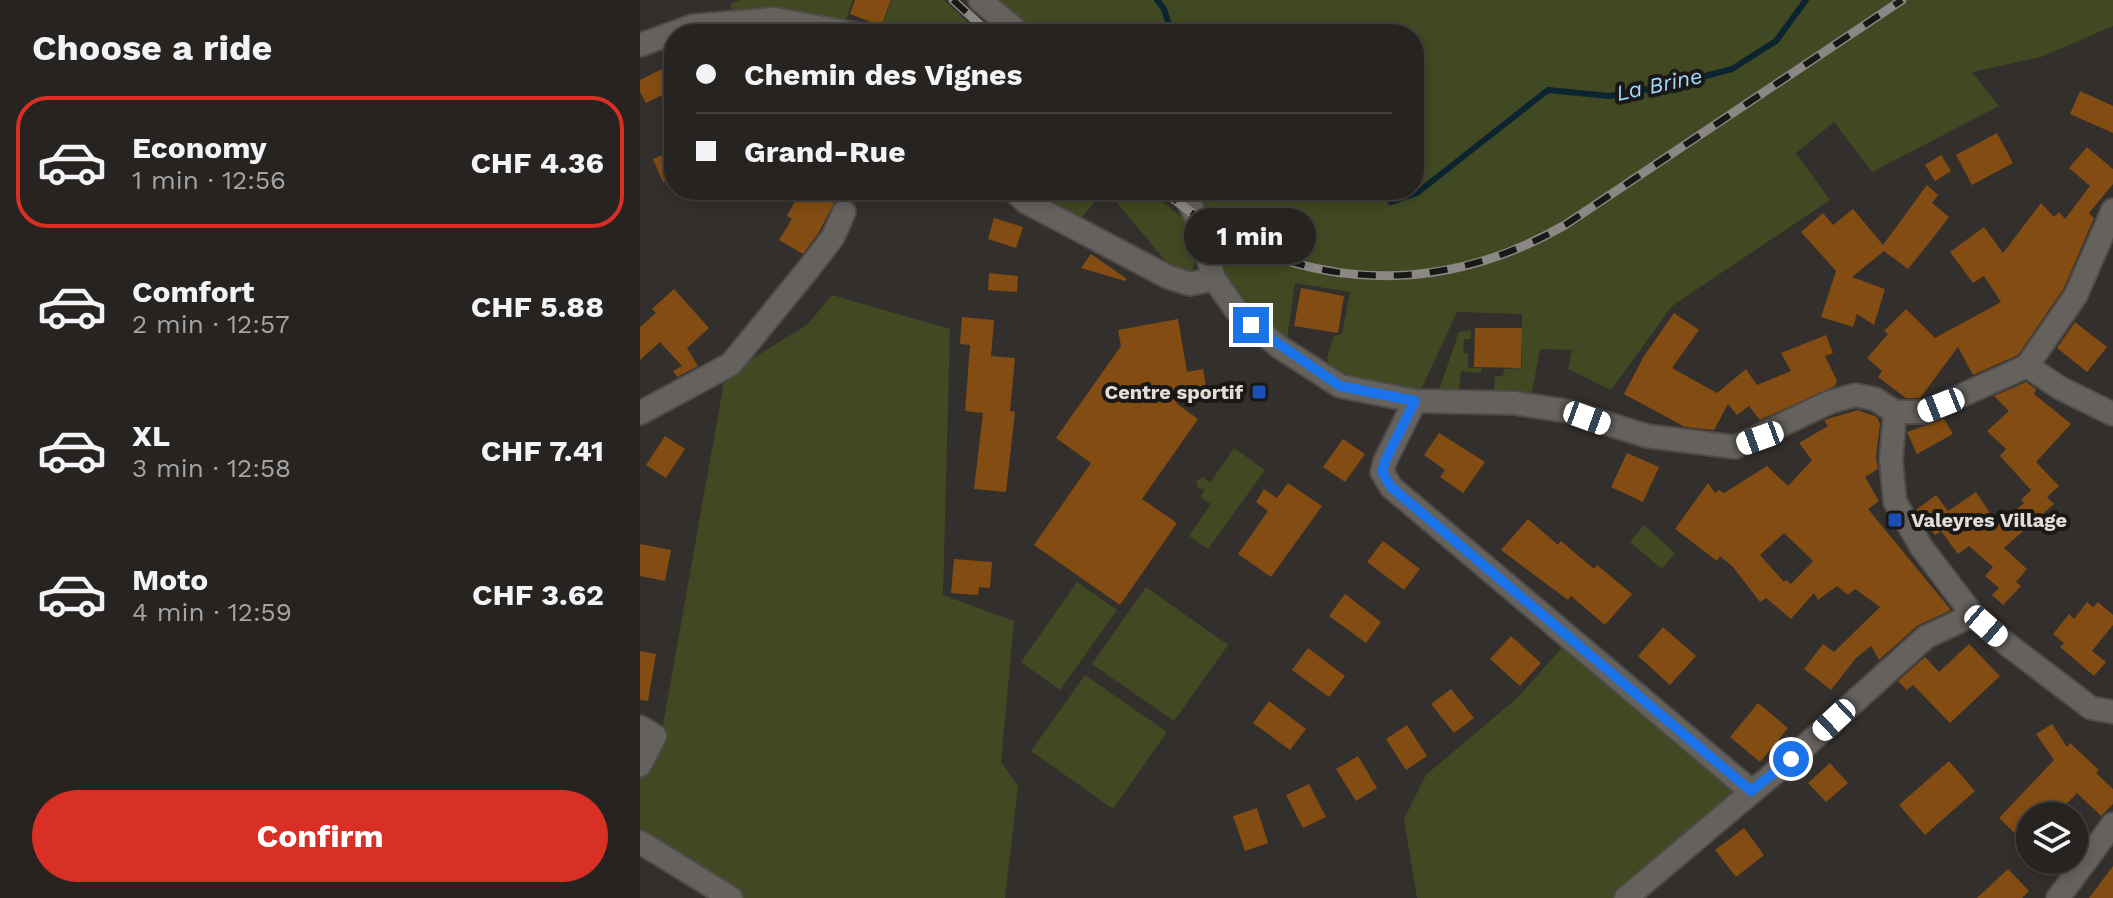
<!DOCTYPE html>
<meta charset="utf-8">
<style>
:root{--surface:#262321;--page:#322f2e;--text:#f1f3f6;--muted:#a4a4a5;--line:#42403f;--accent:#d93025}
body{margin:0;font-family:"Work Sans",sans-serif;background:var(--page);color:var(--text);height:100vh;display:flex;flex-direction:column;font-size:30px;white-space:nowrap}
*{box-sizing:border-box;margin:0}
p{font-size:26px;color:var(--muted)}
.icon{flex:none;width:44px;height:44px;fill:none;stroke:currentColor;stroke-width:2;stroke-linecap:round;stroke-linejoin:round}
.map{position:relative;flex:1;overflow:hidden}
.side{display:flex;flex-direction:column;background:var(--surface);width:640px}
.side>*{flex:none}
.top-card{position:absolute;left:24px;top:24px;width:760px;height:176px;border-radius:32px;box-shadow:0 4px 12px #0003,0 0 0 2px var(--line);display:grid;align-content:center;height:176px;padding:0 32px;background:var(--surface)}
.fabs{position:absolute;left:1376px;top:802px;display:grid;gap:16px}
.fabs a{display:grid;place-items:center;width:72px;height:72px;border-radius:50%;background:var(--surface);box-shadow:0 4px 12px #0003,0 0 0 2px var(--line);font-size:40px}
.end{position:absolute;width:36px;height:36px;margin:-18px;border:10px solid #1a73e8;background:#fff;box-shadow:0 0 0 4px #fff}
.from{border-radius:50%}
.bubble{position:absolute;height:56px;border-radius:28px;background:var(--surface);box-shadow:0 4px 12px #0003,0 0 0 2px var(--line);font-size:26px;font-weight:700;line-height:56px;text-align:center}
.car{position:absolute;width:24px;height:48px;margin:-24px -12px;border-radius:10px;box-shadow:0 0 6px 2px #0007;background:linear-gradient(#fff 24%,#345 0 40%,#fff 0 76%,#345 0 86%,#fff 0)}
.top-card b{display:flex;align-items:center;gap:28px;height:76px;font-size:30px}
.top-card b+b{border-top:2px solid var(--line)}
.top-card i{width:20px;height:20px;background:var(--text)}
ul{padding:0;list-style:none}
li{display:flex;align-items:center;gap:24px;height:132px;margin:0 16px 12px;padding:0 16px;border:4px solid transparent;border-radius:32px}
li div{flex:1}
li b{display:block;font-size:30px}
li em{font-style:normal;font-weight:700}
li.current{border-color:var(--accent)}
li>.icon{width:72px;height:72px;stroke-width:1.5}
h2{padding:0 32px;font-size:36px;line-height:96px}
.button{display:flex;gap:16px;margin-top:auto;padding:16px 32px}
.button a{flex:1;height:92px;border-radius:48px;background:var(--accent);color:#fff;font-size:32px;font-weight:700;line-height:92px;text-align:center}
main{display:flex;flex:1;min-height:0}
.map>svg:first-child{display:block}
</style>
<main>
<section class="side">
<h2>Choose a ride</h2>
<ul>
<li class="current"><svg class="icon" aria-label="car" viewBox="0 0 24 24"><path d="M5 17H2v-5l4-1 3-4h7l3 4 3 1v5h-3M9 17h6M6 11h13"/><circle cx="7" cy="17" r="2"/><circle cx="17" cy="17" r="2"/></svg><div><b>Economy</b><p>1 min · 12:56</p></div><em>CHF 4.36</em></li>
<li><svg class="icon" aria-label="car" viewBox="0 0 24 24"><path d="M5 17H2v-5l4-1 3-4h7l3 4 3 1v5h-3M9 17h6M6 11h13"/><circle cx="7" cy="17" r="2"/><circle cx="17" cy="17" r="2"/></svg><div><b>Comfort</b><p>2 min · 12:57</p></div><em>CHF 5.88</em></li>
<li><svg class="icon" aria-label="car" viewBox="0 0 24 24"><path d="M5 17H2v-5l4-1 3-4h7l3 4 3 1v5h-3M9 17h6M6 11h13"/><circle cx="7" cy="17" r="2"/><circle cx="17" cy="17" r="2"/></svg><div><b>XL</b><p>3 min · 12:58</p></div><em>CHF 7.41</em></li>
<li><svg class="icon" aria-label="car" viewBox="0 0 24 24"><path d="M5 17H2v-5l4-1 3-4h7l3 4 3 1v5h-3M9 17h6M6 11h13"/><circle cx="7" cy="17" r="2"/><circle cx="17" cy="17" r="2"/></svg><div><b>Moto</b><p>4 min · 12:59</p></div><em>CHF 3.62</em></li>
</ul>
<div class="button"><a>Confirm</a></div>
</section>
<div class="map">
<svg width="1473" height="898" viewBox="0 0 1473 898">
<rect width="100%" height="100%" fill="#332f2c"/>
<!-- green -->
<g fill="#404922">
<polygon points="100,0 213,0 205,22 92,13 90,4"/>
<polygon points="252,0 304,0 341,34 242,34 239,32"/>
<path d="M342 0H1473V26L1401 57 1332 72 1359 106 1232 172 1194 122 1156 153 1190 200 1032 306 971 390 928 369 932 350 900 349 890 403 853 401 855 376H863L864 369 882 368V314L817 312 780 392 719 380 690 369 687 357 694 336 702 334 710 292 655 283 647 339C582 301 579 257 559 190H774V34H383Z"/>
<polygon points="387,190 455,190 461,195 439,220"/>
<polygon points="477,190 508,190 544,219 557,257 552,271 542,275 533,270 474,199"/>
<polygon points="192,295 310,329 303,595 374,621 361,762 378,786 365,898 93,898 0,841 0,776 21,736 85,376 168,324"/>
<polygon points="831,330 831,339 824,339 823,353 828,353 828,368 841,368 841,373 821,371 818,399 796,399 819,332"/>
<polygon points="594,448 625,470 568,549 549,536 571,504 560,497 565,489 558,488 556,481 563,477 570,483"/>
<polygon points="1004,525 1035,553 1022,569 990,542"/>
<polygon points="437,582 477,610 420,690 381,662"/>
<polygon points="506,587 588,645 534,721 452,664"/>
<polygon points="929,640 1110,791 985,898 777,898 764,819 786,775 877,698"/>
<polygon points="445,675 527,732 473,809 391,751"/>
</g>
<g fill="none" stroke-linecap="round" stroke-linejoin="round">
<!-- stream -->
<g stroke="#0c2432" stroke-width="6">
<polyline points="517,0 524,9 532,34"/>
<polyline points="741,190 751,202 777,193 908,90 969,96 1031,85 1092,69 1136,41 1166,0"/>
</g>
</g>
<!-- building -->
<g fill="#824c12" fill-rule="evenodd">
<polygon points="215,0 251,0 241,26 210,14"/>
<polygon points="26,67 34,89 6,103 0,92 0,80"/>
<polygon points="1440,91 1473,106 1473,133 1430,114"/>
<polygon points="1357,133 1373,163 1332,185 1316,155"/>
<polygon points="1447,147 1473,169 1473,184 1449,213 1454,218 1424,288 1378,355 1333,375 1318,347 1280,398 1266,398 1238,377 1242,371 1227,358 1248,334 1244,331 1266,309 1295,338 1361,302 1344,276 1333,283 1310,252 1344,227 1363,253 1401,203 1414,217 1419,212 1425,219 1450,186 1429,168"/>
<polygon points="34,150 34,177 23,182 13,159"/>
<polygon points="1301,155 1311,171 1295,181 1285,165"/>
<polygon points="1287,185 1298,195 1292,203 1309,217 1289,243 1268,269 1244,251 1212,277 1245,289 1234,325 1217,314 1213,327 1181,317 1196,271 1161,232 1183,213 1193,225 1213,209 1243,245"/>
<polygon points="161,190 169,190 194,203 179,232 163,254 139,240 152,219 147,216"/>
<polygon points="354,218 383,227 376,248 348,239"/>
<polygon points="451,254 487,279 485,281 441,268"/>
<polygon points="349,273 378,276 377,292 348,290"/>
<polygon points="661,288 704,296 698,333 654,326"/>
<polygon points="34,289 69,328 47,348 58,366 37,377 33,371 42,366 20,342 0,360 0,327 16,313 12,309"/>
<polygon points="1034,313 1059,330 1032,368 1077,393 1106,369 1117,385 1151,371 1141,353 1186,335 1193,353 1185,356 1197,381 1195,386 1120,420 1109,406 1097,415 1088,404 1074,430 1045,427 984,394 1004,356"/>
<polygon points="322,317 354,320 351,356 375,358 370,411 375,412 366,492 334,489 343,413 325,411 330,345 320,344"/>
<polygon points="538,319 547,372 563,369 568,398 536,403 558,419 502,499 537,523 480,605 394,545 451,463 416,438 481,346 478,330"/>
<polygon points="1435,322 1467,347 1447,372 1417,348"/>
<polygon points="835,328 882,328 881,368 834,367"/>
<polygon points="1386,382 1396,389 1394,394 1431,424 1396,462 1419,486 1407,497 1414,504 1364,548 1387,569 1376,582 1381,586 1363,605 1352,595 1359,588 1345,576 1353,567 1329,546 1318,554 1301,531 1295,535 1276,510 1296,495 1308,511 1336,492 1358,525 1384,503 1381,500 1391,490 1360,456 1366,449 1347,431 1369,411 1354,396"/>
<path d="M1218 410 1237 417 1240 424 1236 457 1238 469 1225 477 1239 501 1228 509 1311 610 1277 626 1239 660 1231 646 1216 658 1191 690 1164 669 1183 644 1194 652 1240 607 1215 589 1208 595 1197 586 1178 600 1174 593 1151 619 1126 598 1120 602 1093 567 1080 556 1077 561 1035 529 1068 483 1075 493 1079 490 1084 493 1127 466 1148 486 1172 460 1159 443 1188 426 1184 420ZM1144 533 1173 561 1151 584 1146 580 1144 582 1120 555Z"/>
<polygon points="1304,419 1313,434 1277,454 1267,432"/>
<polygon points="799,433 845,462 823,493 800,477 805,470 784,455"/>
<polygon points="25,436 45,449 26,478 6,465"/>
<polygon points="703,439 725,454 705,482 683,467"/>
<polygon points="987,453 1019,467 1003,502 971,487"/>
<polygon points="648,483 682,506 631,577 598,554 628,511 616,502 624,489 637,498"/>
<polygon points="888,519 918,545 921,541 954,569 957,565 992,594 965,625 931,596 928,600 861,550"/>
<polygon points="743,541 780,569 764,590 727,562"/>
<polygon points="0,544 31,550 25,581 0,576"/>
<polygon points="314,559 352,562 350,588 339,587 338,595 311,593"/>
<polygon points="705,594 741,622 726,643 689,616"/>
<polygon points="1447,602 1453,607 1458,602 1473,615 1473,625 1452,651 1466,662 1454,676 1420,647 1424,643 1413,634 1429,614 1434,619"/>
<polygon points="1023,627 1056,656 1030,685 998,656"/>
<polygon points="871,636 901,663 880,686 850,659"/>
<polygon points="1329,644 1360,676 1310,723 1273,685 1267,690 1258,681 1285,657 1299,672"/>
<polygon points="668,648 705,676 689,697 652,670"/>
<polygon points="0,651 16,654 8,701 0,700"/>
<polygon points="811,689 834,718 814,733 791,704"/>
<polygon points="629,701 666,729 650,750 613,723"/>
<polygon points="1118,703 1148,728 1120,762 1090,737"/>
<polygon points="1412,724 1427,747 1430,743 1459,770 1456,773 1473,789 1473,804 1461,816 1437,793 1415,816 1390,816 1390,848 1359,818 1414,760 1396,734"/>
<polygon points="767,725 787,756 766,770 746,739"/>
<polygon points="718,756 737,788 716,801 696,769"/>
<polygon points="1309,761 1335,791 1285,835 1259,805"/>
<polygon points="1190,763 1208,783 1186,802 1168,783"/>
<polygon points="669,784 686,817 663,828 646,795"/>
<polygon points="617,808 628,843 605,851 593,816"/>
<polygon points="1104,828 1124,855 1096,877 1075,850"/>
<polygon points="1473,866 1473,898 1449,898"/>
<polygon points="1368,869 1389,891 1382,898 1337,898"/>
</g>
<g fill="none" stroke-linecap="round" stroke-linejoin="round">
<defs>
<g id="minor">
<polyline points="0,45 53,26 135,19 215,34"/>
<polyline points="373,190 386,202 528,277 550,284 574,279"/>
<polyline points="1387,366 1436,295 1473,210"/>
<polyline points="775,401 745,461 742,472 751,487 1111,791"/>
<polyline points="1255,412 1251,460 1255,502 1282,548 1333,615 1359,638 1451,708 1473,712"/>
<polyline points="0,413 91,364 170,267 193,237 204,212"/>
<polyline points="0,727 15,736 0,765"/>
<polyline points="0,842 91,898"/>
<polyline points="986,898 1151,759 1286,637 1333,615"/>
<polyline points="1418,898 1473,824"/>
</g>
<g id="tertiary">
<polyline points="340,0 381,34"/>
<polyline points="543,190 556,217 574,279 596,310 638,346 700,386 775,401 874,403 927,411 1007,436 1095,447 1190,402 1215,395 1235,399 1255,412 1285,412 1387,366 1420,388 1473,414"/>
</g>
</defs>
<!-- minor casing -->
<use href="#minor" stroke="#4e4b48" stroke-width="26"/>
<!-- tertiary casing -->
<use href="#tertiary" stroke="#4e4b48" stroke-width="26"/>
<!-- minor -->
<use href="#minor" stroke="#65615d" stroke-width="22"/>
<!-- tertiary -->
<use href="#tertiary" stroke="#65615d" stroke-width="22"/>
<defs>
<g id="rail">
<polyline points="313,0 350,34"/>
<path d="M523 190C641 292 791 302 925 225L1262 0"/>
</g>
</defs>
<!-- rail casing -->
<use href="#rail" stroke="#8b8785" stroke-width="9"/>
<!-- rail -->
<use href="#rail" stroke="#1a1816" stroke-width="6" stroke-dasharray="18" stroke-linecap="butt"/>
</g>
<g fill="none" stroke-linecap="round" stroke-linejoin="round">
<!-- route -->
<polyline stroke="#1a73e8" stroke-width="10" points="611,325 700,386 775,401 745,461 742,472 751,487 1111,791 1151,759"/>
</g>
<!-- markers -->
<g fill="#1a4fb4" stroke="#1a1816" stroke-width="3">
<rect x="611" y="384" width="16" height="16" rx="4"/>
<rect x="1247" y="512" width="16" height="16" rx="4"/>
</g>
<g text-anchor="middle" stroke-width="8" stroke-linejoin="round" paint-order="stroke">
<!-- poi labels -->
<g font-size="20" font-weight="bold" fill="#e0dddb" stroke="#1a1816" text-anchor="end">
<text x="603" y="399">Centre sportif</text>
<text x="1271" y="527" text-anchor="start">Valeyres Village</text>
</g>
<!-- water labels -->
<g font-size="22" font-style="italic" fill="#a1daff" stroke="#1a1816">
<text transform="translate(1019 84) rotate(-12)" y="8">La Brine</text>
</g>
</g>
</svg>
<div class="fabs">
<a><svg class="icon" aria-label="layers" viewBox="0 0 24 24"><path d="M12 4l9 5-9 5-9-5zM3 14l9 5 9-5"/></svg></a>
</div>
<i class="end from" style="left:1151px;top:759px"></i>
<i class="end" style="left:611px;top:325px"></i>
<div class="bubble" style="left:544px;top:208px;width:132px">1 min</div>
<i class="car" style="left:1301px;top:405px;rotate:248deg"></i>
<i class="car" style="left:947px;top:418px;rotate:110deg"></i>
<i class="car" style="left:1120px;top:438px;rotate:250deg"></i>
<i class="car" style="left:1346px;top:626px;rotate:131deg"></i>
<i class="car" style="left:1194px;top:720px;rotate:227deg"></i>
<div class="top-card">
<b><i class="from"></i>Chemin des Vignes</b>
<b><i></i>Grand-Rue</b>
</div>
</div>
</main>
